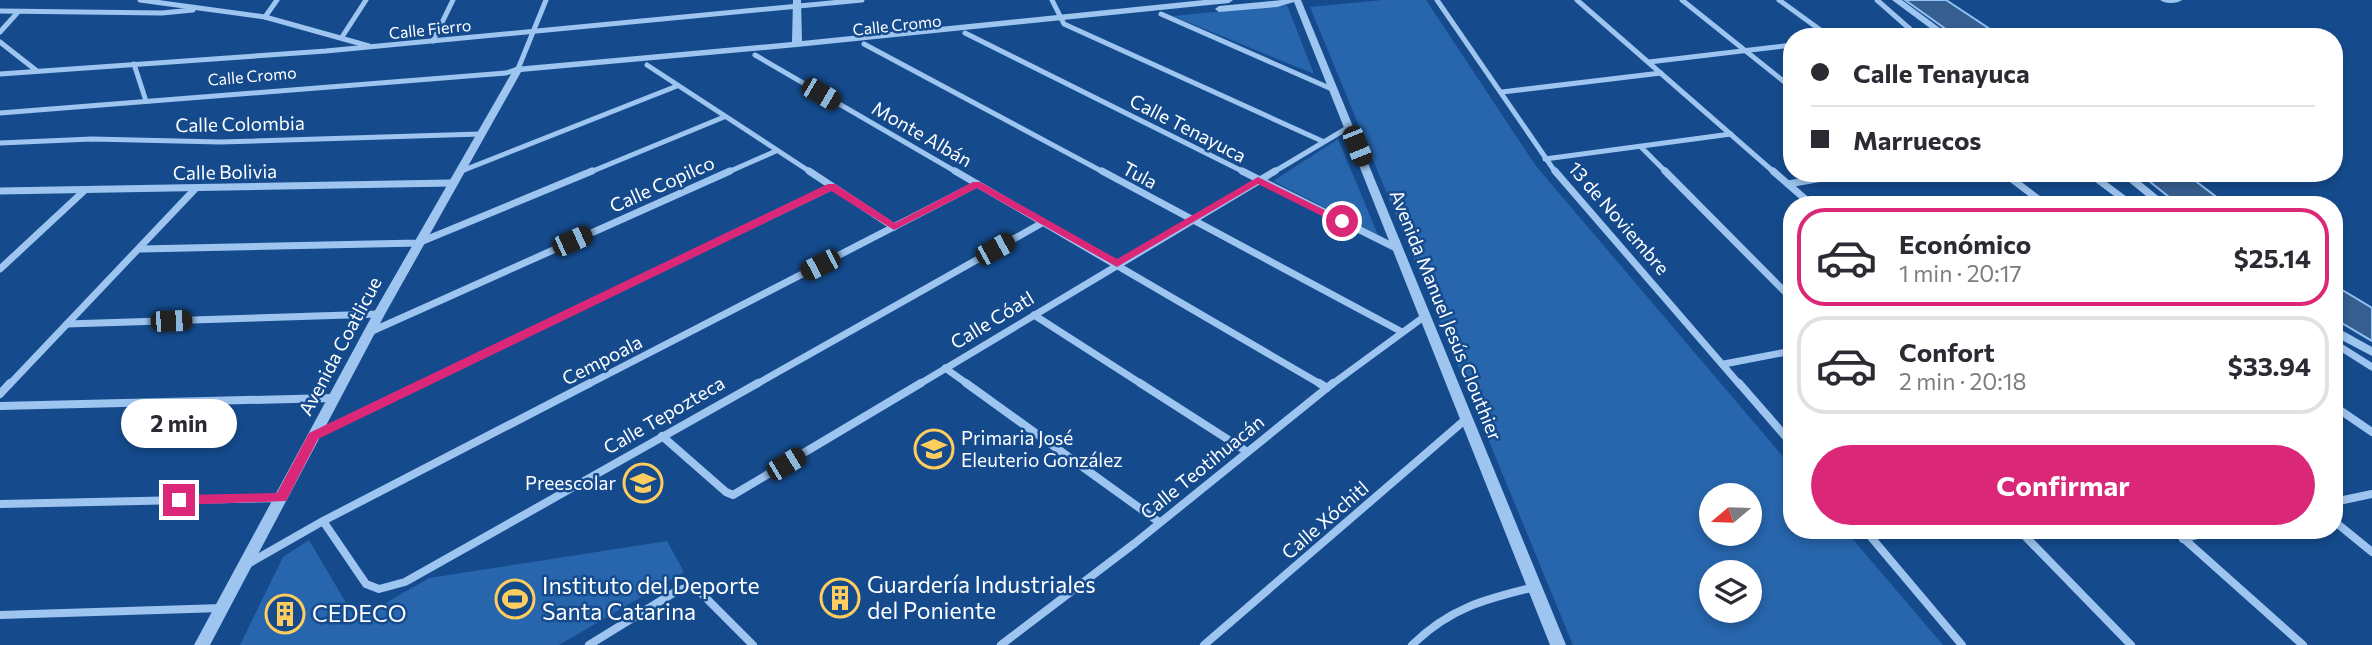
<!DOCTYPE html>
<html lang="es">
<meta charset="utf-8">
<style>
:root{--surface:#fff;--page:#f2f2f3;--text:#2b2b33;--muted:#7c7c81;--line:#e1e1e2;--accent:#db2777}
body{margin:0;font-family:Commissioner,sans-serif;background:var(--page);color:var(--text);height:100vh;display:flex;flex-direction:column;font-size:26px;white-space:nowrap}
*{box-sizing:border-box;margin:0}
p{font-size:23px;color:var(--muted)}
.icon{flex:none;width:38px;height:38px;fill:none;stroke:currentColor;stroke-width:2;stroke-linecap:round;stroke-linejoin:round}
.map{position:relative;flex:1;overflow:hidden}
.details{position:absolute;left:1783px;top:196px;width:560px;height:343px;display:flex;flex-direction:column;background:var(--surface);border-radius:28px;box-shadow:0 4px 10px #0003}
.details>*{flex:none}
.guide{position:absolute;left:1783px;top:28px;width:560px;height:154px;border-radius:28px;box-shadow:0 4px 10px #0003;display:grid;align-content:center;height:154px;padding:0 28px;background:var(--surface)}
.needle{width:46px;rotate:251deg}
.fabs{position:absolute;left:1699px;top:483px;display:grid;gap:14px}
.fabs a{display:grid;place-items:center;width:63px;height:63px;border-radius:50%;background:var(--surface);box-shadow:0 4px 10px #0003;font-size:35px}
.end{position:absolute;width:32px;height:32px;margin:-16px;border:9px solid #db2777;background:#fff;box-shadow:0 0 0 4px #fff}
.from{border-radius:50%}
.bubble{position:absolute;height:49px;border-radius:24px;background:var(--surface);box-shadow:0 4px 10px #0003;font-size:23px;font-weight:700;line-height:49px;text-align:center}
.car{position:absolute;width:21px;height:42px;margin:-21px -10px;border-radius:9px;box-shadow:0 0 5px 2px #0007;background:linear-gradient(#222 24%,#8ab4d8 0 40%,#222 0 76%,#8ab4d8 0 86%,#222 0)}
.guide b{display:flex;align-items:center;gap:24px;height:66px;font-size:26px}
.guide b+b{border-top:2px solid var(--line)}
.guide i{width:18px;height:18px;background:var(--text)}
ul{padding:12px 0 0;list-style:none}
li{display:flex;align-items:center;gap:21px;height:98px;margin:0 14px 10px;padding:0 14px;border:4px solid var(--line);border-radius:28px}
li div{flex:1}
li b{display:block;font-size:26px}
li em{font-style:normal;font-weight:700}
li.on{border-color:var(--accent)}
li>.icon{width:63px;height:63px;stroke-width:1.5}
.primary-button{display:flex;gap:14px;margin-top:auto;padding:14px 28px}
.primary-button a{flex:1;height:80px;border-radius:42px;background:var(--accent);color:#fff;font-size:28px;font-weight:700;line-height:80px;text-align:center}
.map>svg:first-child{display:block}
</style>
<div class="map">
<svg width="2372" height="645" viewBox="0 0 2372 645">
<rect width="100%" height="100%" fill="#154b8d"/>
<!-- green -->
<g fill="#2765ac" fill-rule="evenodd">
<path d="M1383 0H1426L1536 166 1792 467V530H1845L1943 645H1573L1310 7ZM1750 495V534H1712V495ZM1750 572V611H1712V572Z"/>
<polygon points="1287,5 1314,74 1173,16"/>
<polygon points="1338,139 1378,235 1273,181"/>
<polygon points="309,540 356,620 429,578 667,541 684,572 559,645 240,645 283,557"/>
</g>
<!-- water -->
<g fill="#365e8f" stroke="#90c0f3" stroke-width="2">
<polygon points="1905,0 1946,0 2002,37 1957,37"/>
<polygon points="2139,173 2185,173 2227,205 2179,205"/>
<polygon points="2334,285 2372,308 2372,341 2335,319"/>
</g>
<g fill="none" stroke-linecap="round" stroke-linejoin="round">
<!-- minor-far2 -->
<g stroke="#9ec5f0" stroke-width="5">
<polyline points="140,0 265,17 369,46"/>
<polyline points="1052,0 1064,24 1322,141"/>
<polyline points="1437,0 1556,173"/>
<polyline points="1577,0 1775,173"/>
<polyline points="1682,0 1792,88"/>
<polyline points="1779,0 1830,37"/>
<polyline points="1877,0 1919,37"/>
<polyline points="0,11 162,13 193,10"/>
<polyline points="1161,14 1334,90"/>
<polyline points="265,17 277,0"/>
<polyline points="0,32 18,12"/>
<polyline points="965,33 1246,173"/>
<polyline points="342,37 366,0"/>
<polyline points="1852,37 1910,30"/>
<polyline points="433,41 453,0"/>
<polyline points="0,42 37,71"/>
<polyline points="864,44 1105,173"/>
<polyline points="755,55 958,173"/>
<polyline points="1649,62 1792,45"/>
<polyline points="134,64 146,101"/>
<polyline points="647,65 812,173"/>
<polyline points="0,74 326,51 862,0"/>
<polyline points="1502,92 1661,73"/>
<polyline points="0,113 506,73 518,69 546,0"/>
<polyline points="0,143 92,139 220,142 480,134"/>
<polyline points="1641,147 1667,173"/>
<polyline points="1545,159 1731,134"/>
<polyline points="459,172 677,86"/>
<polyline points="588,173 724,117"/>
<polyline points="726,173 776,151"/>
<polyline points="1272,173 1349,127"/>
</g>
<!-- minor-far1 -->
<g stroke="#9ec5f0" stroke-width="7">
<polyline points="809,171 894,227"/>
<polyline points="955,171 1322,385"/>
<polyline points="1102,171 1402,332"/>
<polyline points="1242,171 1398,249"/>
<polyline points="1555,171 1740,385"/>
<polyline points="1665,171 1792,299"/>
<polyline points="1773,171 1812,205"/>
<polyline points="2004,173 2046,205"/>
<polyline points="2089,173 2132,205"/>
<polyline points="1788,184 1851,173"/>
<polyline points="0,191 451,183"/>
<polyline points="141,249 418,243 592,171"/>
<polyline points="0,269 85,190"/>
<polyline points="1034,315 1143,385"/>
<polyline points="67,324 379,314"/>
<polyline points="370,332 730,171"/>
<polyline points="2334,343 2372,367"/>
<polyline points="1724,364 1792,351"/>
<polyline points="945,368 969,385"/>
<polyline points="9,385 195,189"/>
<polyline points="419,385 831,187"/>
<polyline points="587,385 977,184"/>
<polyline points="755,385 1042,223"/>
<polyline points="918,385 1275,171"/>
<polyline points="1331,385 1425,316"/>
</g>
<!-- minor -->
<g stroke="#9ec5f0" stroke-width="8">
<polyline points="966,383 1159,522"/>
<polyline points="1140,383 1246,451"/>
<polyline points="1319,383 1327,388"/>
<polyline points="1739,383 1792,444"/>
<polyline points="0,394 10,383"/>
<polyline points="0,406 333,398"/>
<polyline points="2334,406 2372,432"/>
<polyline points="317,434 423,383"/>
<polyline points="662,436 726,492 733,495 921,383"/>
<polyline points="2334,502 2372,494"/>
<polyline points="0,504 281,498"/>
<polyline points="323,521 366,584 379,589 405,582 758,383"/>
<polyline points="2334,521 2372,552"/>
<polyline points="1865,530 1962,645"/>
<polyline points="2019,530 2131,645"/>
<polyline points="2174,530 2303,645"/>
<polyline points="2183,539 2217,530"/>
<polyline points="246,565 323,521 590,383"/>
<polyline points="0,615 222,608"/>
<polyline points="589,645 675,592 688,587 698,590 753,645"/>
<polyline points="1001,645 1135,543 1333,383"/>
<polyline points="1204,645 1466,419"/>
<path d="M1412 645C1450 608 1485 599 1535 587"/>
</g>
<!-- tertiary -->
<g fill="#9ec5f0" fill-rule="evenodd">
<polygon points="793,0 801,0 802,41 1204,0 1233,0 1229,3 797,47 521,72 385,314 210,645 194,645 373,314 515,67 792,42"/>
<polygon points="1282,0 1301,0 1566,645 1550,645 1294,2 1277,7 1219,12 1215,9 1219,6"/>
<polygon points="1892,0 1902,0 1952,37 1942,37"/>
<path d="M2160 0H2182C2177 4 2165 4 2160 0Z"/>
<polygon points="2118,173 2130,173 2169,205 2157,205"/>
<polygon points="2334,326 2372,347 2372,356 2334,336"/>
</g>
</g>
<!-- route -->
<polygon fill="#db2777" points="1258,177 1347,221 1338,224 1258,184 1117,267 977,188 894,230 831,191 318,439 286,501 179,505 172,500 179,495 277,493 309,433 828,184 835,184 895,223 973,182 980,182 1117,259"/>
<!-- icons -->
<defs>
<symbol id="school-ring" viewBox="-11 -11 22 22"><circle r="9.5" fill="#154b8d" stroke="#ffcd5e" stroke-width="1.5"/><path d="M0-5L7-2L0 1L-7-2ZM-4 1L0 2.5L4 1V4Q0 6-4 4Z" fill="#ffcd5e"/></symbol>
<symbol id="building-ring" viewBox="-11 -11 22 22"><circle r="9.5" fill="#154b8d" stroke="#ffcd5e" stroke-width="1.5"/><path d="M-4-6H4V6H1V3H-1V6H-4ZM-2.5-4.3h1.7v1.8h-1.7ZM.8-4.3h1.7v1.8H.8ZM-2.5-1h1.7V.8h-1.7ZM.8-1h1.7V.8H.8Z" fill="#ffcd5e"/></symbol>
<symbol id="stadium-ring" viewBox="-11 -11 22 22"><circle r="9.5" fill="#154b8d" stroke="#ffcd5e" stroke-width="1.5"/><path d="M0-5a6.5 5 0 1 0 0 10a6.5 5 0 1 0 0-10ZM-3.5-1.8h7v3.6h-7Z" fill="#ffcd5e"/></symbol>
</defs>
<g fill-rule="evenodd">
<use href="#school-ring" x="912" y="427" width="44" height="44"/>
<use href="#school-ring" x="621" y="461" width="44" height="44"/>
<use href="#building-ring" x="818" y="576" width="44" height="44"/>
<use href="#stadium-ring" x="493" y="577" width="44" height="44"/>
<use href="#building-ring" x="263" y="592" width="44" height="44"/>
</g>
<g text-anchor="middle" stroke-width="5" stroke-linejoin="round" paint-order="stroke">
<!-- far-street labels -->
<g font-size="16" fill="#fff" stroke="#154b8d">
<text transform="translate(897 25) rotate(-6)" y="6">Calle Cromo</text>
<text transform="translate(430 29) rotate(-6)" y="6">Calle Fierro</text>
<text transform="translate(252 76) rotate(-5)" y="6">Calle Cromo</text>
</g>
<!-- street labels -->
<g font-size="19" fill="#fff" stroke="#154b8d">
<text transform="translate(240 124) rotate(-1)" y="7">Calle Colombia</text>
<text transform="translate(1188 128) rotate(27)" y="7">Calle Tenayuca</text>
<text transform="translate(922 134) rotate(30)" y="7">Monte Albán</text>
<text transform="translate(225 172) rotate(-1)" y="7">Calle Bolivia</text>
<text transform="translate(1140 175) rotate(28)" y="7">Tula</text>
<text transform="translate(662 184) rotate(-24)" y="7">Calle Copilco</text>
<text transform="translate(1619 218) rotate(49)" y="7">13 de Noviembre</text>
<text transform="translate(1446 315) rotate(68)" y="7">Avenida Manuel Jesús Clouthier</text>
<text transform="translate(992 320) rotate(-31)" y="7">Calle Cóatl</text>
<text transform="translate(340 346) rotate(-62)" y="7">Avenida Coatlicue</text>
<text transform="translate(602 360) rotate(-27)" y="7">Cempoala</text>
<text transform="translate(664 415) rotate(-30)" y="7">Calle Tepozteca</text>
<text transform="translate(1202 467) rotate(-39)" y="7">Calle Teotihuacán</text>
<text transform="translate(1325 520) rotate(-41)" y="7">Calle Xóchitl</text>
</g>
<!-- poi labels -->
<g font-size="19" fill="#fff" stroke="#154b8d" text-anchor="start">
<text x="961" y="445">Primaria José<tspan x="961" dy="22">Eleuterio González</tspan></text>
<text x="616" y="490" text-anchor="end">Preescolar</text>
</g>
<!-- near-poi labels -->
<g font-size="23" fill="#fff" stroke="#154b8d" text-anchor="start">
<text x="867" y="593">Guardería Industriales<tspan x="867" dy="26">del Poniente</tspan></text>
<text x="542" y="594">Instituto del Deporte<tspan x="542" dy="26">Santa Catarina</tspan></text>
<text x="312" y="622">CEDECO</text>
</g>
</g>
</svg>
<div class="fabs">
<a><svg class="needle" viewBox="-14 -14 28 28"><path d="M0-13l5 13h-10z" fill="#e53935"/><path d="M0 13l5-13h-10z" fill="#7c7c81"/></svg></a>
<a><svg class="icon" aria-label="layers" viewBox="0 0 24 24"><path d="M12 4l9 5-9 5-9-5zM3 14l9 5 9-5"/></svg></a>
</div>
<i class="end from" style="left:1342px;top:221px"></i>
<i class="end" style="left:179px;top:500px"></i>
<div class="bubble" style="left:121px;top:399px;width:116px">2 min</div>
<i class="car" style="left:821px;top:94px;rotate:120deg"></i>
<i class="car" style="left:1357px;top:146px;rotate:158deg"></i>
<i class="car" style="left:572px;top:241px;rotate:66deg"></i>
<i class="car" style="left:995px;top:249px;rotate:61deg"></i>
<i class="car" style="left:820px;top:265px;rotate:243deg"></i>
<i class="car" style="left:171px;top:321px;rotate:88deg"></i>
<i class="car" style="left:786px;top:464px;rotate:59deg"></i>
<div class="guide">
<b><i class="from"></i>Calle Tenayuca</b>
<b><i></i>Marruecos</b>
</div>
<section class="details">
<ul>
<li class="on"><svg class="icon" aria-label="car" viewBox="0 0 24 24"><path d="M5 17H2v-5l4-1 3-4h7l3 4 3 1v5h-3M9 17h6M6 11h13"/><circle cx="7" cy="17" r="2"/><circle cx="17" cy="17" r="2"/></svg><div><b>Económico</b><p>1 min · 20:17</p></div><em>$25.14</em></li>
<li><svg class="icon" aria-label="car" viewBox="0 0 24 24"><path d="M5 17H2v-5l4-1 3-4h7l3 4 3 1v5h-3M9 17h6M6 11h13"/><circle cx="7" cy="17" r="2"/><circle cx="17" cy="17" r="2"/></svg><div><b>Confort</b><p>2 min · 20:18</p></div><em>$33.94</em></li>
</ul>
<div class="primary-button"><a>Confirmar</a></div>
</section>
</div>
